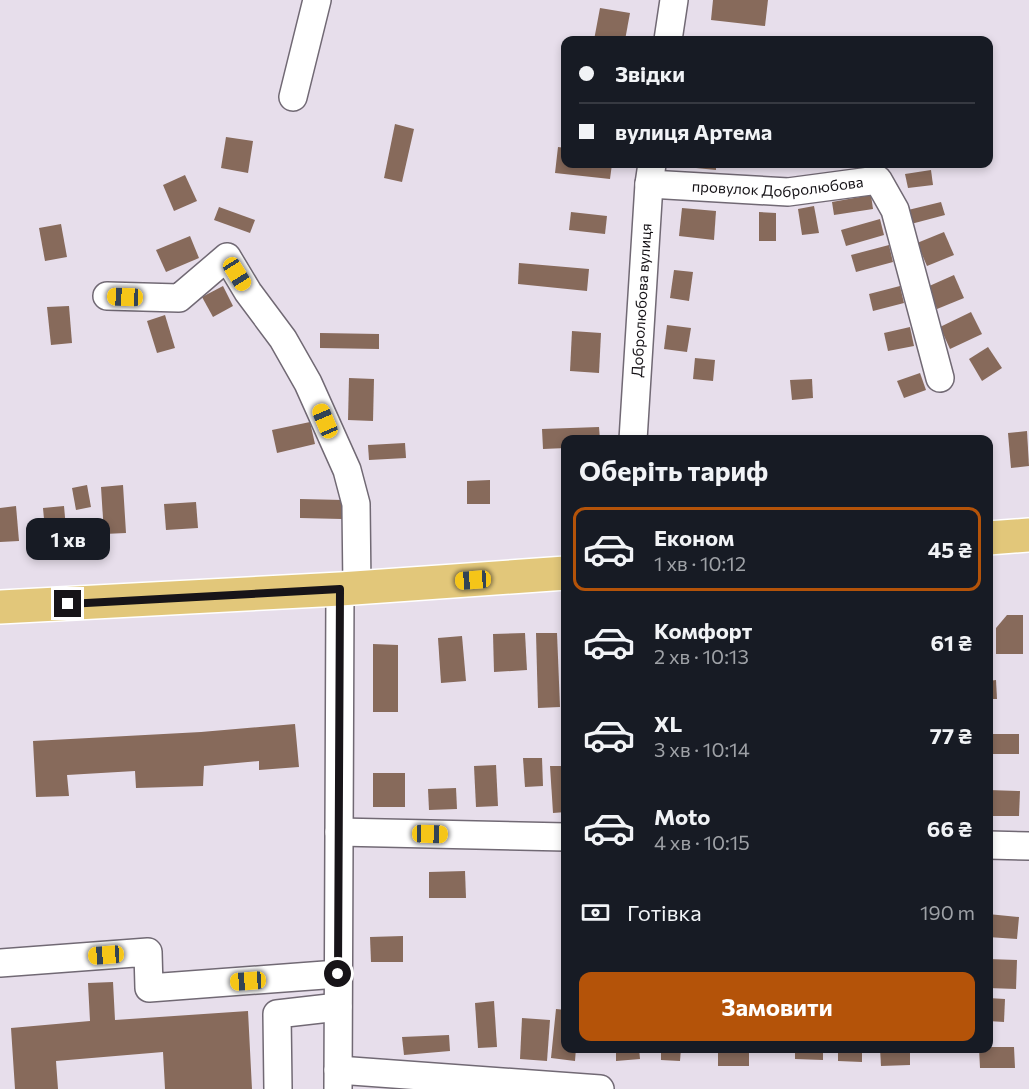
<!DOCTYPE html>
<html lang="uk">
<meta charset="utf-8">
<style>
:root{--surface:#171b24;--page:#242831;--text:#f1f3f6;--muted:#9ea1a6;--line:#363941;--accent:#b45309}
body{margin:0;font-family:Commissioner,sans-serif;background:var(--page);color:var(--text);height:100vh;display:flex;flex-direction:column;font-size:22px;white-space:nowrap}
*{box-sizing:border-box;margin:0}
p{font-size:20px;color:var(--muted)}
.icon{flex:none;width:33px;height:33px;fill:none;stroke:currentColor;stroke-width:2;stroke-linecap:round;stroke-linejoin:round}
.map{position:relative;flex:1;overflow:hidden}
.drawer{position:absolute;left:561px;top:435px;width:432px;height:618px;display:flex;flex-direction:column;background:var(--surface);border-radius:12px;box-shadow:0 3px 9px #0003}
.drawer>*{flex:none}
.top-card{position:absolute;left:561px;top:36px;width:432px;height:132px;border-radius:12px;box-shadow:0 3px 9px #0003;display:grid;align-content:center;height:132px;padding:0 18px;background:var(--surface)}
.end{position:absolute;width:27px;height:27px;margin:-14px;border:8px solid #171418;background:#fff;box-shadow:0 0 0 3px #fff}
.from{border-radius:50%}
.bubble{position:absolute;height:42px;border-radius:12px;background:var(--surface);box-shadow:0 3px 9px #0003;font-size:20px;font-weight:700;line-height:42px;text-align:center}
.car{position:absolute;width:18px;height:36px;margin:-18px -9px;border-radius:8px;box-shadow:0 0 4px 2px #0007;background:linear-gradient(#f5c518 24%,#345 0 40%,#f5c518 0 76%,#345 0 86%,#f5c518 0)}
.top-card b{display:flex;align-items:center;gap:21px;height:57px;font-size:22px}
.top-card b+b{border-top:2px solid var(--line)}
.top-card i{width:15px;height:15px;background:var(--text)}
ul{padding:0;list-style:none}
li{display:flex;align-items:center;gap:18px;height:84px;margin:0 12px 9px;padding:0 6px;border:3px solid transparent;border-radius:12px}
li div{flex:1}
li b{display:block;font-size:22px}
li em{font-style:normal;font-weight:700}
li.on{border-color:var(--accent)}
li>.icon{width:54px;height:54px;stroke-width:1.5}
h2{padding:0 18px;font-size:27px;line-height:72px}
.pay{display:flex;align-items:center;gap:15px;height:66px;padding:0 18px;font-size:22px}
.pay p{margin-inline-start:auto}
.action{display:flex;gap:12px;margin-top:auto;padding:12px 18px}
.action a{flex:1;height:69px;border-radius:12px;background:var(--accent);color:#fff;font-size:24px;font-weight:700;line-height:69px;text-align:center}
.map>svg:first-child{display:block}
</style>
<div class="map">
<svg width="1029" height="1089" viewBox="0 0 1029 1089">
<rect width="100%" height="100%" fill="#e7deeb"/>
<!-- building -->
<g fill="#876a5b">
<polygon points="713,0 768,0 765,26 711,20"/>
<polygon points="600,8 630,13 625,40 594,40"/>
<polygon points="395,124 414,129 402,182 384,178"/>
<polygon points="226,137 253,141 248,173 221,168"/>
<polygon points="558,147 566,148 566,164 612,164 610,179 555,173"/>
<polygon points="686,164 716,164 716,170 686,167"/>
<polygon points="931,170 933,185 908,188 905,174"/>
<polygon points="185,175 197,201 174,211 163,185"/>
<polygon points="871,195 873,209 834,215 832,202"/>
<polygon points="941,202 945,215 911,224 908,210"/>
<polygon points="814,206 819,233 802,235 798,209"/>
<polygon points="219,207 255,220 250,233 214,220"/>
<polygon points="682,208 716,211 714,240 679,236"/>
<polygon points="571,212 607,216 605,234 569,230"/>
<polygon points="759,212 776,213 776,241 759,241"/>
<polygon points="880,219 884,235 846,246 841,230"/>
<polygon points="61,224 67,257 45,261 39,228"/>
<polygon points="944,232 954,255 927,266 917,243"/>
<polygon points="190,236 199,258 166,272 156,250"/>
<polygon points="889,245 893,262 856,272 851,255"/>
<polygon points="519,263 589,269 587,291 518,284"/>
<polygon points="674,270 693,272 689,301 670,298"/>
<polygon points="954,275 964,298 937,309 927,287"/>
<polygon points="223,286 233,306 213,317 202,297"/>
<polygon points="900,286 904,303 873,311 869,294"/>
<polygon points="69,306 72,343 51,345 47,307"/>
<polygon points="971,312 982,334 950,349 940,327"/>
<polygon points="165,315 175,348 157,353 147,321"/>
<polygon points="667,325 691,328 687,352 664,349"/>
<polygon points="910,327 914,346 888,351 884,333"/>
<polygon points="572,331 601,333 599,373 570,371"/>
<polygon points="320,333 379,334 379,349 320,348"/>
<polygon points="988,347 1002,368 982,381 969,359"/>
<polygon points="695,358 715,360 713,381 693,379"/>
<polygon points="920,373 926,390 904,398 897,381"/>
<polygon points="349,378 374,379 373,421 348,420"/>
<polygon points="812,379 813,398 792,400 790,380"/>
<polygon points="310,422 315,444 277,453 272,430"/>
<polygon points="599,427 600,440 566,440 566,448 543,449 542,429"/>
<polygon points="1027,431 1029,466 1011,468 1008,433"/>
<polygon points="405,443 406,458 369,460 368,445"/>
<polygon points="490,480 490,504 467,504 467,481"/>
<polygon points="87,485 91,507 76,510 72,488"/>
<polygon points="123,485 126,533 104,534 101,487"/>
<polygon points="300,499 343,500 342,519 300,518"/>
<polygon points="196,502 198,528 166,530 164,504"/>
<polygon points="16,506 19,541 0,542 0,508"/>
<polygon points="64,506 67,539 46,541 43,508"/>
<polygon points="1007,615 1023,615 1023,654 996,654 996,628"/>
<polygon points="525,633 527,670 494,672 493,634"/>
<polygon points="536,633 557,633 560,707 538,708"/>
<polygon points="462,636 466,681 441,683 438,638"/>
<polygon points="373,644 398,645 398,712 373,712"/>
<polygon points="996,680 997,699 988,699 988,681"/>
<polygon points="295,724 299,767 259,770 259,761 204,766 203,786 136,788 135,771 67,775 69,796 36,797 33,741 201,732"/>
<rect x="988" y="734" width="31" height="20"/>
<polygon points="523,758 542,758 543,786 525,787"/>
<polygon points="496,765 498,806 476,807 474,766"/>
<polygon points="550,766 566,766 566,812 553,813"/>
<rect x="373" y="773" width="32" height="34"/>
<polygon points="456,788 457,809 429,810 428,789"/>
<polygon points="988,790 1020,791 1019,816 988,816"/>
<polygon points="465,871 466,898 429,898 429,872"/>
<polygon points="988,914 1019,917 1017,939 988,937"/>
<polygon points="403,936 403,962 371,962 370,937"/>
<polygon points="988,959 1017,960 1016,989 988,988"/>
<polygon points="113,982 115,1020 248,1011 252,1089 165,1089 163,1052 56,1061 58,1089 15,1089 11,1028 90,1021 88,983"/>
<polygon points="988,998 1005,999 1004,1022 988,1021"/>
<polygon points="494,1001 497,1047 478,1048 475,1003"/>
<polygon points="556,1009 566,1010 566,1048 576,1048 575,1061 551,1058"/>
<polygon points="522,1018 550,1020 547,1061 520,1059"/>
<polygon points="449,1035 450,1051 404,1055 402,1037"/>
<polygon points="988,1047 1014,1047 1015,1068 980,1068 979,1048 988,1048"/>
<polygon points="616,1048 639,1048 640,1059 616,1061"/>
<polygon points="661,1048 681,1048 680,1061 661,1060"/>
<rect x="718" y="1048" width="31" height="18"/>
<polygon points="795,1048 823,1048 823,1060 795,1059"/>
<polygon points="838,1048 862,1048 862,1062 838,1061"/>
<polygon points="880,1048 910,1048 910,1065 881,1066"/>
</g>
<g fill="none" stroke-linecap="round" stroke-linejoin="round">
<defs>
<g id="minor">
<polyline points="668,40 674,0"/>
<polyline points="293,97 317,0"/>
<path id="s1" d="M649 184 788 192 878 180 895 210 940 378"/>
<polyline points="107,296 179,298 227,257 248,292 283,339 308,383 347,470 356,504 357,588"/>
<path id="s2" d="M633 440 649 184 652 164"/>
<polyline points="339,832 566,837"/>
<polyline points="988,845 1029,846"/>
<polyline points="0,963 148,952 149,988 338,974"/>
<polyline points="338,1070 600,1089"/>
<polyline points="278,1089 277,1014 338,1007"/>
<polyline points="338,1089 340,589"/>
</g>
<g id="major">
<polyline points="988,538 1029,535"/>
<polyline points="0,607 340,589 566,573"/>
</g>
</defs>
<!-- minor casing -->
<use href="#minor" stroke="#716974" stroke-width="30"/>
<!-- major casing -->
<use href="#major" stroke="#fff" stroke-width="36"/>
<!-- minor -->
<use href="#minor" stroke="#fff" stroke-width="27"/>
<!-- major -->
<use href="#major" stroke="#e2c77a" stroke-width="33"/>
</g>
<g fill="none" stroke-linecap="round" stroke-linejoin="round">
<!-- route -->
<polyline stroke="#171418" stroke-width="8" points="68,604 340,589 338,974"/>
</g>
<g text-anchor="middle" stroke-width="6" stroke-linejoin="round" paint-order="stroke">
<!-- street labels -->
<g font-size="15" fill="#171418" stroke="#e7deeb">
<text dy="5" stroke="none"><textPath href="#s1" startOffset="129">провулок Добролюбова</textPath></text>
<text dy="5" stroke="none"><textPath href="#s2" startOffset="140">Добролюбова вулиця</textPath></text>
</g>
</g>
</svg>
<i class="end from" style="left:338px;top:974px"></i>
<i class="end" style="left:68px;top:604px"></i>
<div class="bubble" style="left:26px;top:518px;width:84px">1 хв</div>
<i class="car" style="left:237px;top:274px;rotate:148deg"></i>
<i class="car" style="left:125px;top:297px;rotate:272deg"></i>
<i class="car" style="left:325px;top:421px;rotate:337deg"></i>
<i class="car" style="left:473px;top:580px;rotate:266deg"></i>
<i class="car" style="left:430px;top:834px;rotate:91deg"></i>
<i class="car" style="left:106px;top:955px;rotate:266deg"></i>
<i class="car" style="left:248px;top:981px;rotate:266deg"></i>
<div class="top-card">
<b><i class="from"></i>Звідки</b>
<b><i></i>вулиця Артема</b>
</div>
<section class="drawer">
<h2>Оберіть тариф</h2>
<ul>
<li class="on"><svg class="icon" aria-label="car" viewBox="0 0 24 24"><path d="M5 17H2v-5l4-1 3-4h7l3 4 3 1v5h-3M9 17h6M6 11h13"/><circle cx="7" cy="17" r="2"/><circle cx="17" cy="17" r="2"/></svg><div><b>Економ</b><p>1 хв · 10:12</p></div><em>45 ₴</em></li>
<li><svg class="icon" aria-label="car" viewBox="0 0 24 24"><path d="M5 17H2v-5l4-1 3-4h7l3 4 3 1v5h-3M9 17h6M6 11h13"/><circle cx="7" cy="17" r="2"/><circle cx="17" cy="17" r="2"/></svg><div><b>Комфорт</b><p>2 хв · 10:13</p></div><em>61 ₴</em></li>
<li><svg class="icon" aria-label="car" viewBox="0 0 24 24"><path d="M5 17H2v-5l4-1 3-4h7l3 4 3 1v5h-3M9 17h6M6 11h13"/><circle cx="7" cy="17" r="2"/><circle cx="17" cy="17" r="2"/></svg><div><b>XL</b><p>3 хв · 10:14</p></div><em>77 ₴</em></li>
<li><svg class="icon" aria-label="car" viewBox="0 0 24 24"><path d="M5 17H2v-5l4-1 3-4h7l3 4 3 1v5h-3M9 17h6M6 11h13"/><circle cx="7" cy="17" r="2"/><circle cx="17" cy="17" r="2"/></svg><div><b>Moto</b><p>4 хв · 10:15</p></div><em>66 ₴</em></li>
</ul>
<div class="pay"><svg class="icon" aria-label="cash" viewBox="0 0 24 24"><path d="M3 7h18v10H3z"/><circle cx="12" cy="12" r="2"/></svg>Готівка<p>190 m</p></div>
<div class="action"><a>Замовити</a></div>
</section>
</div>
